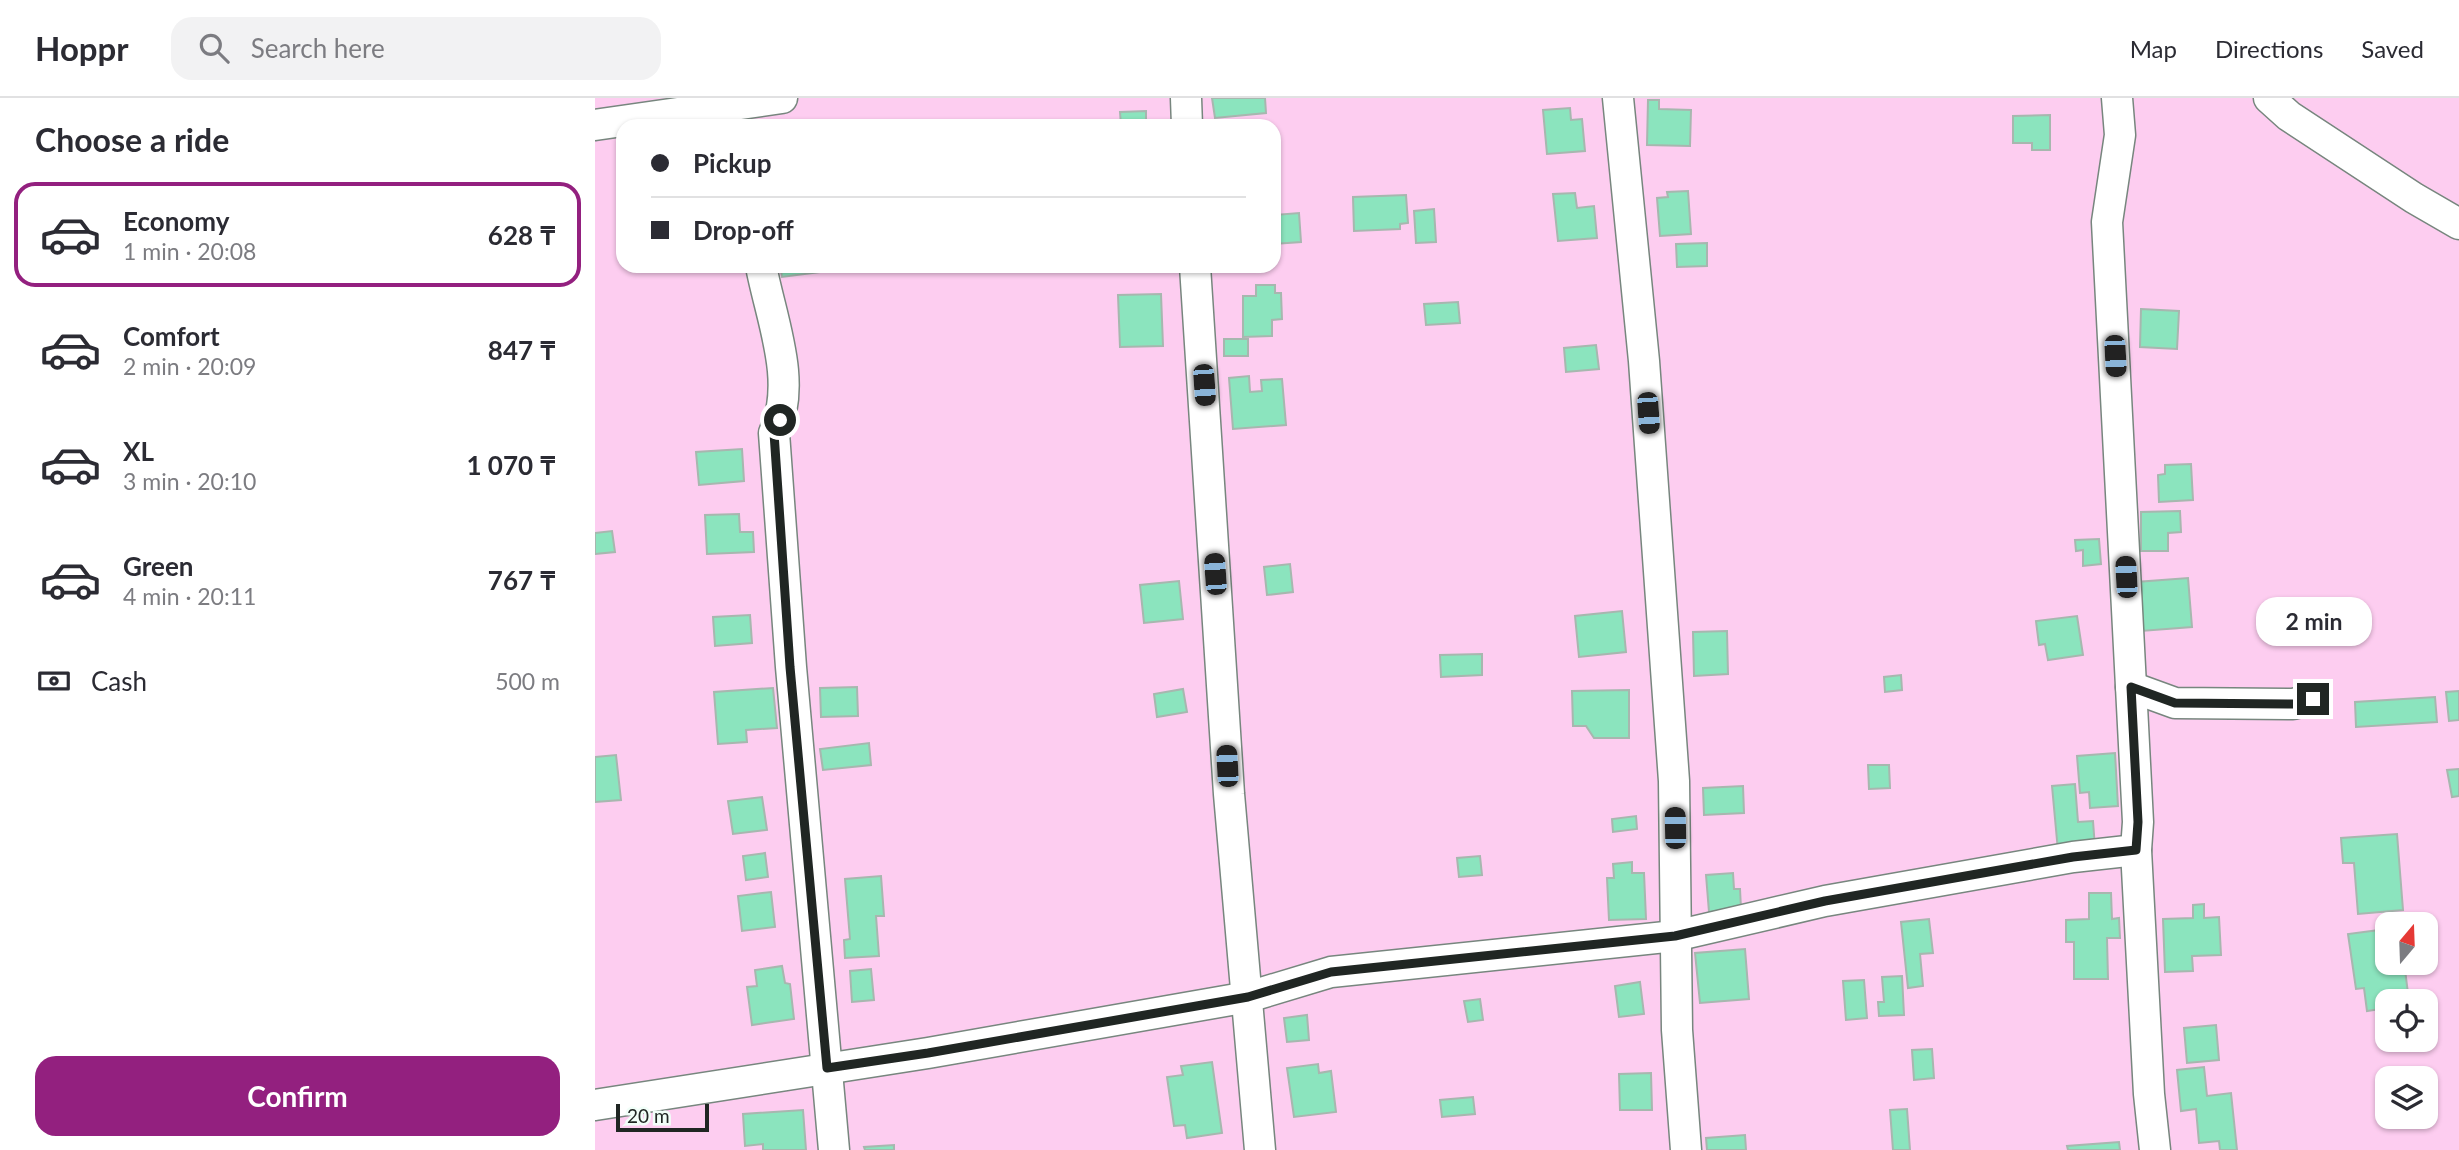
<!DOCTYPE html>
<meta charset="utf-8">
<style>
:root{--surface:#fff;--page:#f2f2f3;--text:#2b2b33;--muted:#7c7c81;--line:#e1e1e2;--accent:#93207f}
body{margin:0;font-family:Lato,sans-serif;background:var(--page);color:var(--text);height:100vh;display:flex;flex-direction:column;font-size:26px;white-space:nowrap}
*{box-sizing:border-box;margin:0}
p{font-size:23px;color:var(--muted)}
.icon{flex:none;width:38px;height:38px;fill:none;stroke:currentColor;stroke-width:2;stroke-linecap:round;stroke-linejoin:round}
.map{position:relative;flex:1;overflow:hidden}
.details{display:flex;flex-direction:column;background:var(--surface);width:595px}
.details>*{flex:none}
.banner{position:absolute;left:21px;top:21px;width:665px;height:154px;border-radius:21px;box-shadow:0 2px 5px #0004;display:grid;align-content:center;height:154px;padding:0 35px;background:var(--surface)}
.needle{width:46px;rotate:19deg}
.fabs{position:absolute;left:1780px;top:814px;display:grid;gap:14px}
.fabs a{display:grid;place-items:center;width:63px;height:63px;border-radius:14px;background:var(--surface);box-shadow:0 2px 5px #0004;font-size:35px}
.scale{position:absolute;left:21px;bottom:18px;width:93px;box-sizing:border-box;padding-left:7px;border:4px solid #202623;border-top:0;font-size:19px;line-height:24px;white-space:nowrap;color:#202623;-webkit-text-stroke:5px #f1fef8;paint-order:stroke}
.end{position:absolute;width:32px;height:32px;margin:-16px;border:9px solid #202623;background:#fff;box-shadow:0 0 0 4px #fff}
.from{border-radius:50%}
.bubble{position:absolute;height:49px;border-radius:21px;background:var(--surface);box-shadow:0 2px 5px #0004;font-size:23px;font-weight:700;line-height:49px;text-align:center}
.car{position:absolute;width:21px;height:42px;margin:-21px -10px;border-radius:9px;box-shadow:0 0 5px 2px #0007;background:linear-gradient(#222 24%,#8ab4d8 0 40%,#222 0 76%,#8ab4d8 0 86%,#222 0)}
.banner b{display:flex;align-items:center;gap:24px;height:66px;font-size:26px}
.banner b+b{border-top:2px solid var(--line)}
.banner i{width:18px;height:18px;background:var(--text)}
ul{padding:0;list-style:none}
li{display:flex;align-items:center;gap:21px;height:105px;margin:0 14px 10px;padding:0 21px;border:4px solid transparent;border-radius:21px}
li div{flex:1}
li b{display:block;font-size:26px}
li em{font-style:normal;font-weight:700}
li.active{border-color:var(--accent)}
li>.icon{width:63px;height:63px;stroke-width:1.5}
h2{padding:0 35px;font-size:32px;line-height:84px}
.pay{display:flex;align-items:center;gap:18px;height:77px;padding:0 35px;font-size:26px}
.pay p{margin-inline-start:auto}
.cta{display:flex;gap:14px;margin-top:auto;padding:14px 35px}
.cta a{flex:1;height:80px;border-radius:21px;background:var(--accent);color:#fff;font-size:28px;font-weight:700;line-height:80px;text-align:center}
header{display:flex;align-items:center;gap:42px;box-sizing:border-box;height:98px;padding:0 35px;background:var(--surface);border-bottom:2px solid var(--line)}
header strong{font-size:33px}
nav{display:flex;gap:38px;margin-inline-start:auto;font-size:24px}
.search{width:490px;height:63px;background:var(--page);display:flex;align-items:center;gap:18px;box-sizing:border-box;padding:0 24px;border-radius:21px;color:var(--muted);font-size:26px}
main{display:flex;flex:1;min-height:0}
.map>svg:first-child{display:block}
</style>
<header>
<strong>Hoppr</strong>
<div class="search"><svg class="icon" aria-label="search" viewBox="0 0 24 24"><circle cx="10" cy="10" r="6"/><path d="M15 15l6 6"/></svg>Search here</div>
<nav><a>Map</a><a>Directions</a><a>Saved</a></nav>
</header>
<main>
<section class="details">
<h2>Choose a ride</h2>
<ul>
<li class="active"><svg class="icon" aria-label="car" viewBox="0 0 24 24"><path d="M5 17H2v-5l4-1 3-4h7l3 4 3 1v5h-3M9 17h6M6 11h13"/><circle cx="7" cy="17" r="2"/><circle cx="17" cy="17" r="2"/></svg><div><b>Economy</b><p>1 min · 20:08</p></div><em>628 ₸</em></li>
<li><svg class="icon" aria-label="car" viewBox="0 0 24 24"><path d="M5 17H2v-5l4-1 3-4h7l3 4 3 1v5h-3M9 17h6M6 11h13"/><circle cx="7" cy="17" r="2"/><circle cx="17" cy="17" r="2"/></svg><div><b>Comfort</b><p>2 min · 20:09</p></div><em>847 ₸</em></li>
<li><svg class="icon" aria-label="car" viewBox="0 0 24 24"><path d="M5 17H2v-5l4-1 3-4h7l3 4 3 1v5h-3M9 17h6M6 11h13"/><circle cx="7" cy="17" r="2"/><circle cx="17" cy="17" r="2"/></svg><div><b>XL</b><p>3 min · 20:10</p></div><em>1 070 ₸</em></li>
<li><svg class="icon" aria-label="car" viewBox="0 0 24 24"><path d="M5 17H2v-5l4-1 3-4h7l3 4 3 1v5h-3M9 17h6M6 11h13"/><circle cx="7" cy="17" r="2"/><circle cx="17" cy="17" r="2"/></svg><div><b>Green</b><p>4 min · 20:11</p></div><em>767 ₸</em></li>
</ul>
<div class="pay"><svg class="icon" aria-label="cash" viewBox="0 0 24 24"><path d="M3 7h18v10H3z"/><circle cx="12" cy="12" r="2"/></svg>Cash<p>500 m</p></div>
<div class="cta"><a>Confirm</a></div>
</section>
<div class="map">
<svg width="1864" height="1052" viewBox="0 0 1864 1052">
<rect width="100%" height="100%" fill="#f1fef8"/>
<!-- green -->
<path fill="#fdcdf0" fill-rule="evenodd" d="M0 0H1864V1052H0ZM28 28H679V168H28ZM1792 826H1830V864H1792ZM1792 903H1830V942H1792ZM1792 980H1830V1018H1792Z"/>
<!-- building -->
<g fill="#8be4be" stroke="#a7b7af" stroke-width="2">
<polygon points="617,0 670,0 671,15 620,20"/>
<polygon points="1053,2 1064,2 1064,11 1096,12 1095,48 1052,47"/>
<polygon points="975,10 976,22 987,21 990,53 952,56 948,12"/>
<polygon points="551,13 551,28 526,28 525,14"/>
<polygon points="1455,17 1455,52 1437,52 1437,45 1418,45 1418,18"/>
<polygon points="679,92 680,117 704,115 706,144 679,146"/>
<polygon points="1093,93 1096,136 1065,138 1062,100 1073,99 1072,94"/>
<polygon points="980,95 982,110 999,108 1002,140 963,143 958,96"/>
<polygon points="811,97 813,125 805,126 805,131 759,133 758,99"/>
<polygon points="839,111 841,144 821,145 819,113"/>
<polygon points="1112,145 1112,168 1082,169 1081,146"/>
<polygon points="185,168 233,168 234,173 187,179"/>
<polygon points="661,187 680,187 680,195 686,195 687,221 677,222 677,238 648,239 648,198 661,198"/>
<polygon points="566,196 568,248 525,249 523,197"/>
<polygon points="863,204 865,225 831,227 829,206"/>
<polygon points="1546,211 1584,213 1582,251 1545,249"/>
<rect x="629" y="241" width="24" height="17"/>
<polygon points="1001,247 1004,271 971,274 969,250"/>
<polygon points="654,278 655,294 667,293 666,282 687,281 691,327 638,331 634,280"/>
<polygon points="147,351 149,383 104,387 101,354"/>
<polygon points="1596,366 1598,402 1564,404 1563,377 1570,376 1570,367"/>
<polygon points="1585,413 1586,434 1573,435 1573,453 1546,453 1546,414"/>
<polygon points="144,416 145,434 158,434 159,454 112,456 110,417"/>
<polygon points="17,433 20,454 0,456 0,435"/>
<polygon points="1504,441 1506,466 1488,468 1488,452 1481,453 1480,442"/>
<polygon points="695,466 698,494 672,497 669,469"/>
<polygon points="1593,480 1597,529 1546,533 1541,484"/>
<polygon points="584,483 588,521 549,525 545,487"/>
<polygon points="1027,513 1031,554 984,559 980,518"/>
<polygon points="155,517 157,545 120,548 118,519"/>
<polygon points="1482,518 1488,557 1453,562 1450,546 1444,547 1441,523"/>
<polygon points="1132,533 1133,576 1099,578 1098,534"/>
<polygon points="887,556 887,577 846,579 845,557"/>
<polygon points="1306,577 1307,592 1290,594 1289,579"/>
<polygon points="262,589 263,618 226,619 225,590"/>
<polygon points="178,590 182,630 151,632 152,644 123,646 119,594"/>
<polygon points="588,591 592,614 562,619 559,596"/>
<polygon points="1034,592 1034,640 999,640 991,628 978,628 977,593"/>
<polygon points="1864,593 1864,622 1854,623 1851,594"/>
<polygon points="1840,599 1842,624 1761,629 1760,604"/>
<polygon points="274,645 276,667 228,672 225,651"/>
<polygon points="1520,655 1523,708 1495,710 1494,694 1485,695 1482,658"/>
<polygon points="21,657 26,702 0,704 0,659"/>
<polygon points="1273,667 1294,667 1295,690 1274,691"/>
<polygon points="1864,671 1864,698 1857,699 1852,672"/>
<polygon points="1480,686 1483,724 1498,723 1500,750 1463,753 1457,688"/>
<polygon points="1148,688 1149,715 1109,717 1108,690"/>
<polygon points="167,699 172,732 138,736 133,703"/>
<polygon points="1041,718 1042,731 1018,734 1017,721"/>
<polygon points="1802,736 1808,812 1763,816 1759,765 1748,765 1746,740"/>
<polygon points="170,755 173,779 151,782 148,758"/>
<polygon points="885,758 887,777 864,779 862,760"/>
<polygon points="1037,764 1037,775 1049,775 1051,821 1014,822 1012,780 1019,780 1018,766"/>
<polygon points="1138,775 1139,791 1145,791 1146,811 1114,814 1111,777"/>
<polygon points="286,778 289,818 281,818 284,858 250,860 249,842 255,841 250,781"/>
<polygon points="176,794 180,829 147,833 143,798"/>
<polygon points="1494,795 1516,795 1517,821 1524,820 1525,840 1512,840 1513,881 1479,881 1479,844 1471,844 1471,822 1494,821"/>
<polygon points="1609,806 1609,820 1624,819 1626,857 1597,858 1598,873 1570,874 1568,821 1598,820 1598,807"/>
<polygon points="1334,821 1338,855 1325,856 1328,888 1313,890 1306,824"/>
<polygon points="1792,831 1792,864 1809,864 1814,903 1792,903 1792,910 1772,913 1769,890 1761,891 1753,836"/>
<polygon points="1150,851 1154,901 1105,905 1100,855"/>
<polygon points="187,868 190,885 195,886 199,921 157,927 152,889 162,888 160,872"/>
<polygon points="276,871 279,902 257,904 255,873"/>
<polygon points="1307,878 1309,917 1284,918 1283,904 1289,904 1287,879"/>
<polygon points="1269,882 1272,920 1251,922 1248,883"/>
<polygon points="1045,884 1049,916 1024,919 1020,888"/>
<polygon points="885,901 888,922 873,924 869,903"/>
<polygon points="712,917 714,942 692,944 689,920"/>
<polygon points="1621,927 1624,962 1592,965 1589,930"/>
<polygon points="1337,951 1339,980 1319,982 1317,952"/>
<polygon points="617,964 627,1035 592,1040 590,1027 579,1028 572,979 588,977 586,968"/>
<polygon points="723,966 724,975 736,973 741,1014 699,1019 692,970"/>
<polygon points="1609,969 1612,998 1636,995 1642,1052 1625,1052 1624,1043 1604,1045 1601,1011 1586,1013 1582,972"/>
<polygon points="1056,975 1057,1012 1025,1012 1024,976"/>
<polygon points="878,999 880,1016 847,1019 845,1002"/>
<polygon points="1312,1011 1315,1052 1298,1052 1295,1012"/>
<polygon points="208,1012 211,1052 168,1052 168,1046 150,1048 148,1016"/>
<polygon points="1150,1037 1151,1052 1112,1052 1111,1040"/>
<polygon points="1524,1044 1525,1052 1473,1052 1472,1048"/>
<polygon points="299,1047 299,1052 270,1052 269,1049"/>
</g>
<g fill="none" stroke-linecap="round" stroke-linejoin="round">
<defs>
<g id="street">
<polyline points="591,0 592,28"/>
<polyline points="1023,0 1049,263 1079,683 1082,932 1091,1052"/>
<polyline points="1522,0 1525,37 1512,124 1543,724 1541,752 1554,996 1560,1052"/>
<polyline points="1674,0 1694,18 1819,100 1864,126"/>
<polyline points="0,27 187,0"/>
<path d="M166 168C176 221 203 284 179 335L196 569 239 1052"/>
<polyline points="600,168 634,696 665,1052"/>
<polyline points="1536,589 1580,605 1698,606 1718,601"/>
<polyline points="0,1007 333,955 653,899 736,874 1080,838 1230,803 1478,759 1541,752"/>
</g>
</defs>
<!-- street casing -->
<use href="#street" stroke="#77867e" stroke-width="33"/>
<!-- street -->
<use href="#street" stroke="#fff" stroke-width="30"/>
</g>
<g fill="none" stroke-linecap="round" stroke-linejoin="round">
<!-- route -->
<polyline stroke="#202623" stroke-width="9" points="185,322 179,335 195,569 232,970 333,955 653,899 736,874 1080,838 1230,803 1478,759 1541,752 1543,724 1536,589 1580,605 1698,606 1718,601"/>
</g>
</svg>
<div class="fabs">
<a><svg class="needle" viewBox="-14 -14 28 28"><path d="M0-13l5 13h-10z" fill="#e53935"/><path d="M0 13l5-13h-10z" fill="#7c7c81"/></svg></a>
<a><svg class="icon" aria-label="locate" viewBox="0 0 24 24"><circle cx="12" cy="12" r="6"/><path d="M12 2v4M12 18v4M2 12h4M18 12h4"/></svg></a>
<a><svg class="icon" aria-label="layers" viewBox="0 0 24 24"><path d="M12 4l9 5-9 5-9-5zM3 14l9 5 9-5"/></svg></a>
</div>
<div class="scale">20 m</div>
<i class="end from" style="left:185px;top:322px"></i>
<i class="end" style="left:1718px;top:601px"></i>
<div class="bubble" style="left:1661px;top:499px;width:116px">2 min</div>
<i class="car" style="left:1520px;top:258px;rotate:177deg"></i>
<i class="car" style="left:609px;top:287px;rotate:176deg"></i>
<i class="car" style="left:1053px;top:315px;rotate:176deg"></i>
<i class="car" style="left:620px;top:476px;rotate:356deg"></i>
<i class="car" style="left:1531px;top:479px;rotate:357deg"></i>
<i class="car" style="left:632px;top:668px;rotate:357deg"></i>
<i class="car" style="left:1080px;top:730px;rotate:359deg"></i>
<div class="banner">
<b><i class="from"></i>Pickup</b>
<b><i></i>Drop-off</b>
</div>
</div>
</main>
